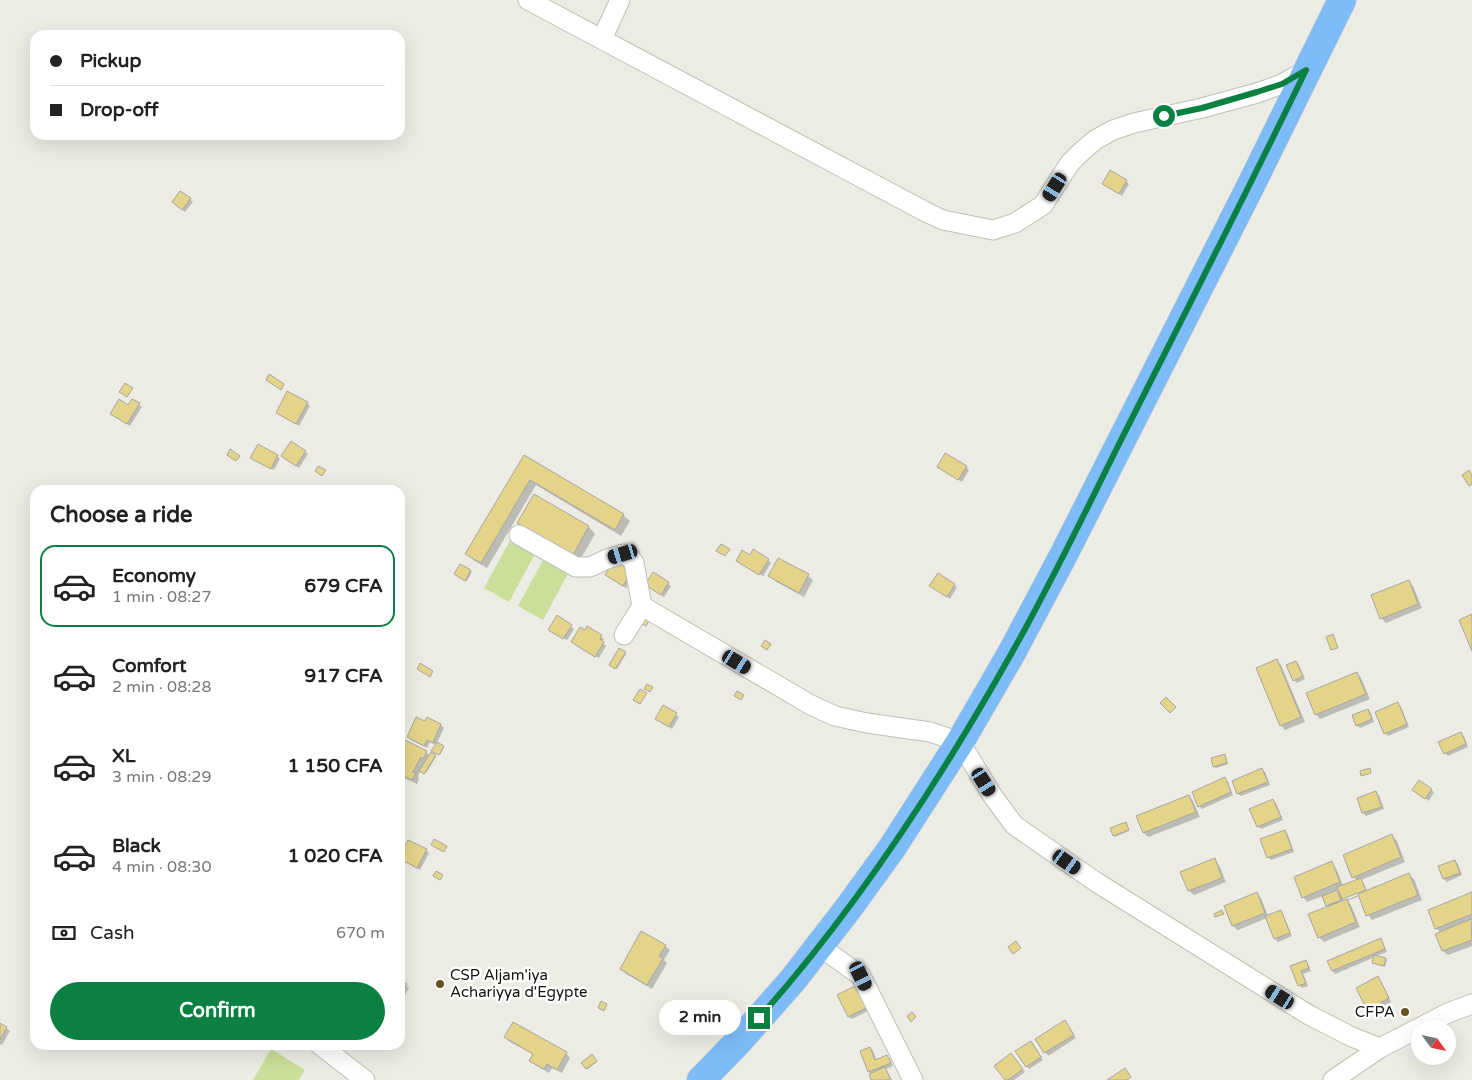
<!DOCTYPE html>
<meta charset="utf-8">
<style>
:root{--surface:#fff;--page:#f6f6f6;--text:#222;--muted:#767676;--line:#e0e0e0;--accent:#0b8043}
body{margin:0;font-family:"Varela Round",sans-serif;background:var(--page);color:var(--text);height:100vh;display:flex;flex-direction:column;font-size:19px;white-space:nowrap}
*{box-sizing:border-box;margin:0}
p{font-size:16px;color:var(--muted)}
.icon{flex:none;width:28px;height:28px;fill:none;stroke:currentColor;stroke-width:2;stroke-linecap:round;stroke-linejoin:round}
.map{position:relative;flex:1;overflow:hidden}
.sheet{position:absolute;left:30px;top:485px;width:375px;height:565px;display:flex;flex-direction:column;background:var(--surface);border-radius:15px;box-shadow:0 5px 20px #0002}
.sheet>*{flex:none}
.guide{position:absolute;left:30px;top:30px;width:375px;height:110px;border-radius:15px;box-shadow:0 5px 20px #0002;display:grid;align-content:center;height:110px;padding:0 20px;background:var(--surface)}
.needle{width:32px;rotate:123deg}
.controls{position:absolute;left:1411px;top:1020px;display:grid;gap:10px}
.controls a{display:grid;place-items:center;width:45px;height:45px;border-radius:50%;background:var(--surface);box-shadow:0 5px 20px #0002;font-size:25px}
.end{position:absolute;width:22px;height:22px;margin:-11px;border:6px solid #0b8043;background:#fff;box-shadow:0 0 0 2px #fff}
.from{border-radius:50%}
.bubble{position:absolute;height:35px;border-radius:18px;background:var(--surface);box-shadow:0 5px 20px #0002;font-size:16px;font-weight:700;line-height:35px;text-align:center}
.car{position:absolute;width:15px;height:30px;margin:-15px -8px;border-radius:6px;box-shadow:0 0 4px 1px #0007;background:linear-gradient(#222 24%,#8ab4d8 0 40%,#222 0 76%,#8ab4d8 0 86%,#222 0)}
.guide b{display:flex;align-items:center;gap:18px;height:48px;font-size:19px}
.guide b+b{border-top:1px solid var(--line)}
.guide i{width:12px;height:12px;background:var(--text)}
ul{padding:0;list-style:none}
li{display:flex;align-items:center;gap:15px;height:82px;margin:0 10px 8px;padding:0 10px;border:2px solid transparent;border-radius:15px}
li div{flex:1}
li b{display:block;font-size:19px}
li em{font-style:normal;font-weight:700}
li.current{border-color:var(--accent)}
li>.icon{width:45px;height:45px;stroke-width:1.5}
h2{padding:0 20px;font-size:22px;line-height:60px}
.pay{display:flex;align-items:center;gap:12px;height:55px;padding:0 20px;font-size:19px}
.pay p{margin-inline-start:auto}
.button{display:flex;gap:10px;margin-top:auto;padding:10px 20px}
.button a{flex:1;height:58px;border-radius:30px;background:var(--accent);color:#fff;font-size:20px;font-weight:700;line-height:58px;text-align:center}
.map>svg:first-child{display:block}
</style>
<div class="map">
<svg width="1472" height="1080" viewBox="0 0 1472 1080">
<rect width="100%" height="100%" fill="#ecebe4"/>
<!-- green -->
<g fill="#c9df9a">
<polygon points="512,537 537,550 509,602 484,588"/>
<polygon points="546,555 571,568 543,620 518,606"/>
<polygon points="271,1049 305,1070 299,1080 253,1080"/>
</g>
<!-- shadow -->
<g fill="#0003" fill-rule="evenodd">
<polygon points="1126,181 1129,184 1122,196 1104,184"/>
<polygon points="190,199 193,202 185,212 176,205"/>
<polygon points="132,400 142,407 130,426 115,417 128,406"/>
<polygon points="307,403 310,406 299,426 277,413"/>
<polygon points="305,452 308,454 299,468 285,459"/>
<polygon points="277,456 280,459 274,470 255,460"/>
<polygon points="524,457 623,515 630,521 621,536 536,485 487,568 473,560 467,554"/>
<polygon points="966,467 969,470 962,482 942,470"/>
<polygon points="534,496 589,527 595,534 580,560 525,529 519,523"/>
<polygon points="750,556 768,560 771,563 763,576 741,563"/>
<polygon points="461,566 472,572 467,581 457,575"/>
<polygon points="634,574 626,588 610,578"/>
<polygon points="654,574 671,586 664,597 647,585"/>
<polygon points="770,576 808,576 813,580 804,597 775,581"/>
<polygon points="1408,581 1413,586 1422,608 1386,623 1381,618"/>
<polygon points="954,585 957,587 950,599 934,589"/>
<polygon points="557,617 574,629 567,640 551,630"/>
<polygon points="587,628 604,639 602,642 606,646 599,658 576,645"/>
<polygon points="625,653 626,654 617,669 611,666"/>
<polygon points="1276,660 1281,665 1305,722 1285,730 1281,725"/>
<polygon points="1296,662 1299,665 1305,679 1297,683 1294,680"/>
<polygon points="1357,673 1361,678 1370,699 1320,719 1316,714"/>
<polygon points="1398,704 1401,707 1409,727 1388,736 1385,733"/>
<polygon points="664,706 679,717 672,729 659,721"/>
<polygon points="1368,710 1371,713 1374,722 1360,728 1357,725"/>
<polygon points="428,719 441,725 444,728 437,743 444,748 440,755 434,751 436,745 430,742 427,748 411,740 408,737 426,723"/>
<polygon points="1461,734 1464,736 1468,747 1448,756 1445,753"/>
<polygon points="400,750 426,752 430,756 431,754 436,757 426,773 420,770 418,777 419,779 417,784 400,776"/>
<polygon points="1225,756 1228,764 1216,768 1215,767"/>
<polygon points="1262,770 1265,772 1270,785 1241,796 1238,794 1233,781"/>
<polygon points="1225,779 1228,782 1233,795 1202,809 1199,806"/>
<polygon points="1431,790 1434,792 1429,801 1417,792"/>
<polygon points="1376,792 1379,795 1384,809 1366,816 1363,813"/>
<polygon points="1189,796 1193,801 1200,817 1148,837 1144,833"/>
<polygon points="1273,800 1276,803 1283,820 1261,829 1258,826"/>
<polygon points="1126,824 1129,831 1115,837 1114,836"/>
<polygon points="1285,832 1288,835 1294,852 1271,860 1268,857"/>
<path d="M1392 836 1397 841 1405 862 1361 880 1366 888 1343 898V901L1409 875 1414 879 1422 900 1372 920 1368 915 1360 896 1347 901 1351 905 1360 927 1324 942 1319 937 1329 907 1323 896 1307 902 1303 897 1331 863 1336 868 1343 886 1357 880 1353 877ZM1339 889 1342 897 1336 890Z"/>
<polygon points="426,850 429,853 420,870 400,858"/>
<polygon points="1214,860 1219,865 1226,882 1194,895 1189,891 1182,873"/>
<polygon points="1455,861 1458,864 1462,875 1447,882 1444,879 1440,867"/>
<polygon points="1472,893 1472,920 1471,920 1472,946 1448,955 1443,951 1437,934 1441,933 1436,928"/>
<polygon points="1257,894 1261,898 1268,916 1280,911 1283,914 1292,936 1278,942 1275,939 1267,918 1238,930 1233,926 1226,906"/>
<polygon points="1380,940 1383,943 1387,952 1376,956 1387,960 1385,967 1373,963 1375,957 1335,974 1333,971"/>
<polygon points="665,946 670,950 664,960 667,963 652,989 626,974 621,969"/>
<polygon points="1306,961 1308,964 1311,971 1303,974 1308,986 1302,988 1299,985 1292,967"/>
<polygon points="1378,978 1381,981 1391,1002 1371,1012 1369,1009"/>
<polygon points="400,981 409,988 400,1004"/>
<polygon points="857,986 870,1010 852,1019 849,1017"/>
<polygon points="0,1024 10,1031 2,1045 0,1044"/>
<polygon points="1067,1024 1076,1038 1048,1056 1037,1039"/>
<polygon points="505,1037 566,1053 570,1058 562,1073 552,1068 549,1073 535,1065 531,1061 534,1055 510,1042"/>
<polygon points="1034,1045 1043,1060 1029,1069 1027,1066"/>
<polygon points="870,1048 873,1051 877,1061 887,1056 890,1059 893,1066 886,1069 892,1080 873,1080 872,1074 869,1072"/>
<polygon points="592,1056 597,1062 588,1069 583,1063"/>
<polygon points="1014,1057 1025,1072 1014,1080 1006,1080"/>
</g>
<!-- building -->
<g fill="#e4d48a" stroke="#a8a7a0">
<polygon points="1110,170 1127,180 1119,194 1102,184"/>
<polygon points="180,191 191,198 182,210 172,202"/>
<polygon points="269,374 284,384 281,390 266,380"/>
<polygon points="125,383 133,388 127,397 119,392"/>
<polygon points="287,391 308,402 296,424 276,413"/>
<polygon points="119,399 128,405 132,399 140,403 127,424 110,414"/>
<polygon points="291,441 306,451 296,466 281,456"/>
<polygon points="258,444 278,455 271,469 250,458"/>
<polygon points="230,449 240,456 236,461 227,455"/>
<polygon points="945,453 967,466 958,480 937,467"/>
<polygon points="524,455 624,514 615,530 530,480 481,563 465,554"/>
<polygon points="318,466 326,470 322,476 315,471"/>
<polygon points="1469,470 1472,475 1472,484 1469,486 1462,475"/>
<polygon points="534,494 589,526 573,555 517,523"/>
<polygon points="721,544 730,549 725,556 716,551"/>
<polygon points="753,549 769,559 759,575 736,561 742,550 750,555"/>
<polygon points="778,558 809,574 799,593 768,576"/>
<polygon points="614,560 632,571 623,586 605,575"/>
<polygon points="460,564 471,570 465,581 454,574"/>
<polygon points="653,572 669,582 661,595 645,585"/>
<polygon points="938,573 955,584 947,597 929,586"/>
<polygon points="1409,580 1418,604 1380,619 1371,595"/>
<polygon points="648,611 653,614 646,626 641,623"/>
<polygon points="1472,614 1472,651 1459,620"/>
<polygon points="557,615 572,625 563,639 548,630"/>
<polygon points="587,626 602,635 600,639 604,642 595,657 571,642 580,627 585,630"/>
<polygon points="1333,634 1338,648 1331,650 1326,637"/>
<polygon points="765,640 771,644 767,650 761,646"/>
<polygon points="619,648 626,652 615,669 609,665"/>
<polygon points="1277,659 1301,717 1280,726 1256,668"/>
<polygon points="1296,661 1303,676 1293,681 1286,665"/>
<polygon points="420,663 433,671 430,677 417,669"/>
<polygon points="1357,672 1366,694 1315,715 1306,693"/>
<polygon points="647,684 653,687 650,692 644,689"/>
<polygon points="640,689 647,693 640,704 633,700"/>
<polygon points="737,691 744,695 741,700 734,696"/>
<polygon points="1166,697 1176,707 1170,713 1160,703"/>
<polygon points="1398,702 1407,724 1384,734 1375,712"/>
<polygon points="663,705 677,713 669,727 655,719"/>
<polygon points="1368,709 1372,719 1356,726 1352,715"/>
<polygon points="416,717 425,721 427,717 441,724 433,743 427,740 424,746 407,737"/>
<polygon points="1461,732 1466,744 1444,754 1438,742"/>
<polygon points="405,740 427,751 423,759 421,757 413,772 416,773 412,780 400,774 400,749 401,749"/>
<polygon points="437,742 444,746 439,755 431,751"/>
<polygon points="431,752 436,755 424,774 419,771"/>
<polygon points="1225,754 1227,763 1213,767 1211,758"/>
<polygon points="1262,768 1268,782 1237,794 1232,781"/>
<polygon points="1370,768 1371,773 1361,776 1360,771"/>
<polygon points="1225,777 1231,792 1198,807 1192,792"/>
<polygon points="1419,780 1432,789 1425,799 1412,790"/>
<polygon points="1376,791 1382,807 1362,813 1357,798"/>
<polygon points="1189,795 1196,812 1143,833 1136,816"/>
<polygon points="1273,799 1281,817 1257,827 1249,809"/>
<polygon points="1126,822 1129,830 1113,836 1110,828"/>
<polygon points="1285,830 1292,849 1267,858 1260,839"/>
<polygon points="1392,834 1401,857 1352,878 1343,855"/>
<polygon points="434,839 447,846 444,852 431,845"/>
<polygon points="408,840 427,849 417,868 400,859 400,856"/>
<polygon points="1215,858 1222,878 1188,891 1180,872"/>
<polygon points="1455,860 1460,873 1443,879 1438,866"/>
<polygon points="1332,861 1340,882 1302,898 1294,877"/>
<polygon points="436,871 443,875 440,880 433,876"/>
<polygon points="1409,873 1418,895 1366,916 1358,894"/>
<polygon points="1361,878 1366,890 1342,899 1337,887"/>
<polygon points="1337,890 1341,900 1326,906 1322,896"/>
<polygon points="1257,892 1265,913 1232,926 1224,906"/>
<polygon points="1472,892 1472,914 1435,929 1428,910"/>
<polygon points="1347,899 1356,922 1318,938 1308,914"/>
<polygon points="1222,910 1224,914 1215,917 1214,914"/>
<polygon points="1281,910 1290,933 1274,939 1265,916"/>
<polygon points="1471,919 1472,940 1442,951 1435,934"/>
<polygon points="641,931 666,945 659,956 663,958 647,985 620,969"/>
<polygon points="1381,938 1385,949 1332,971 1327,961"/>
<polygon points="1016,941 1021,948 1013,954 1008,947"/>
<polygon points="1374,955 1386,958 1384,966 1372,963"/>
<polygon points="1306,960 1309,968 1301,971 1306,983 1298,986 1290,966"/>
<polygon points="1378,976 1389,998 1367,1010 1356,988"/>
<polygon points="400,980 407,984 400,997"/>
<polygon points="857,985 868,1007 848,1017 837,995"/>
<polygon points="601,1001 607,1004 604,1011 598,1008"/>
<polygon points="912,1012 916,1017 911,1022 907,1016"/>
<polygon points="1065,1020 1074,1035 1044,1053 1035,1039"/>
<polygon points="513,1022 567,1052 557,1070 547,1064 544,1069 529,1061 533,1054 504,1037"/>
<polygon points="0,1023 7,1027 0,1040"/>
<polygon points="1031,1041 1041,1057 1026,1067 1015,1051"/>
<polygon points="45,1045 56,1045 53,1050"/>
<polygon points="870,1047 875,1060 887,1055 891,1063 868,1072 860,1051"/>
<polygon points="1011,1053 1023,1069 1008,1080 1005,1080 994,1066"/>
<polygon points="592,1054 597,1061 586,1069 581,1063"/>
<polygon points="885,1067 891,1080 871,1080 869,1074"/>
<polygon points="1125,1068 1131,1077 1127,1080 1107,1080"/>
</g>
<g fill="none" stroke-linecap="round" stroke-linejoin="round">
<defs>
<g id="minor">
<polyline points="528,0 926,212 943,220 993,230 1015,223 1043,205 1070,163 1080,153 1095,140 1113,130 1134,123 1202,108 1257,93 1282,84 1307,70"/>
<polyline points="602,39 620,0"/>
<polyline points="519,535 576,567 590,567 607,559 623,554 630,557 634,563 642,606 811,705 835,716 867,723 930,732 960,742 992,795 1014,825 1096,882 1309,1015 1352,1037 1380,1048"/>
<polyline points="624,635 642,606"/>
<polyline points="819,946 861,976 913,1080"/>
<polyline points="320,1045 365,1080"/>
<polyline points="1333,1080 1380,1048 1448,1013 1472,1004"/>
</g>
<polyline id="highway" points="701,1080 738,1042 792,981 847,910 892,848 960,742 1011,654 1063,556 1250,187 1342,0"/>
</defs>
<!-- minor casing -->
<use href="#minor" stroke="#c0bfb8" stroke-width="21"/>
<!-- highway casing -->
<use href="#highway" stroke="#c6c6c6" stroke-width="29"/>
<!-- minor -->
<use href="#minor" stroke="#fff" stroke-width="19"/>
<!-- highway -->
<use href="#highway" stroke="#7dbcf9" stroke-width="28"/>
</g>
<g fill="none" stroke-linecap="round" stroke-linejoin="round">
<!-- route -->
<path stroke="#0b8043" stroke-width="6" d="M759 1018C857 908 938 784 1010 656 1050 586 1085 512 1121 440 1183 317 1246 194 1306 70L1282 84 1257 92 1202 108 1164 116"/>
</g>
<!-- markers -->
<g fill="#675321" stroke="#fff" stroke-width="2">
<circle cx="440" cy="984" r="5"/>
<circle cx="1405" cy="1012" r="5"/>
</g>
<g text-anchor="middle" stroke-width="5" stroke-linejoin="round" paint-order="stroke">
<!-- poi labels -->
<g font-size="15" fill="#131311" stroke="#fff" text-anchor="start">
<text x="450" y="980">CSP Aljam'iya<tspan x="450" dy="17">Achariyya d'Egypte</tspan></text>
<text x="1395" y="1017" text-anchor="end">CFPA</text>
</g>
</g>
</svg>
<div class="controls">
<a><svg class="needle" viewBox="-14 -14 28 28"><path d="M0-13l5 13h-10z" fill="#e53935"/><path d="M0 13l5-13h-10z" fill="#767676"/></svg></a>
</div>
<i class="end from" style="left:1164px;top:116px"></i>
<i class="end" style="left:759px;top:1018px"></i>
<div class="bubble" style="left:659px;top:1000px;width:82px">2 min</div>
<i class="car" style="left:1055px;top:187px;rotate:212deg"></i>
<i class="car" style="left:623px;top:554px;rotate:253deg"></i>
<i class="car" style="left:737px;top:662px;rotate:121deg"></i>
<i class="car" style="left:984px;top:782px;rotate:148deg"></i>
<i class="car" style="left:1067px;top:862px;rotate:125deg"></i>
<i class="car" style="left:861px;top:976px;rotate:154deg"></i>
<i class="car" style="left:1280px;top:997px;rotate:302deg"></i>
<div class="guide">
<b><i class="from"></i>Pickup</b>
<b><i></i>Drop-off</b>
</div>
<section class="sheet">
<h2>Choose a ride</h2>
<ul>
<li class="current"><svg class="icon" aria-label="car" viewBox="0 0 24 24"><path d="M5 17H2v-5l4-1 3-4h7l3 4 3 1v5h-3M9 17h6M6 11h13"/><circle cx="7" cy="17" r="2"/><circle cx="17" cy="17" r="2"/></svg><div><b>Economy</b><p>1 min · 08:27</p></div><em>679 CFA</em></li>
<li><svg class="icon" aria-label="car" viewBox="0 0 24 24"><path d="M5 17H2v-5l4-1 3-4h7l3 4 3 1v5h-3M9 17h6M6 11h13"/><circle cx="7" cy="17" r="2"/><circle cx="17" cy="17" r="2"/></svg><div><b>Comfort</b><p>2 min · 08:28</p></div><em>917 CFA</em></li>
<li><svg class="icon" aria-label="car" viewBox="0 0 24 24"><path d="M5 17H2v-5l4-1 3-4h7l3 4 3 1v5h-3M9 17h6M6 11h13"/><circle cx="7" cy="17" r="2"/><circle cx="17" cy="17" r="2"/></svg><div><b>XL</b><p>3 min · 08:29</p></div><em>1 150 CFA</em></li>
<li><svg class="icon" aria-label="car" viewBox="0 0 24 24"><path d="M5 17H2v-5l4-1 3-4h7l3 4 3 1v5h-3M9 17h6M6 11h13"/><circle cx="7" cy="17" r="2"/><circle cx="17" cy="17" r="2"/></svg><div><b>Black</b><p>4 min · 08:30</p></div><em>1 020 CFA</em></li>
</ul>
<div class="pay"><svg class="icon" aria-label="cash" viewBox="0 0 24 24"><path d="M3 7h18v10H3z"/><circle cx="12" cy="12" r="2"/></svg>Cash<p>670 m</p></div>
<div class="button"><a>Confirm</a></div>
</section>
</div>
